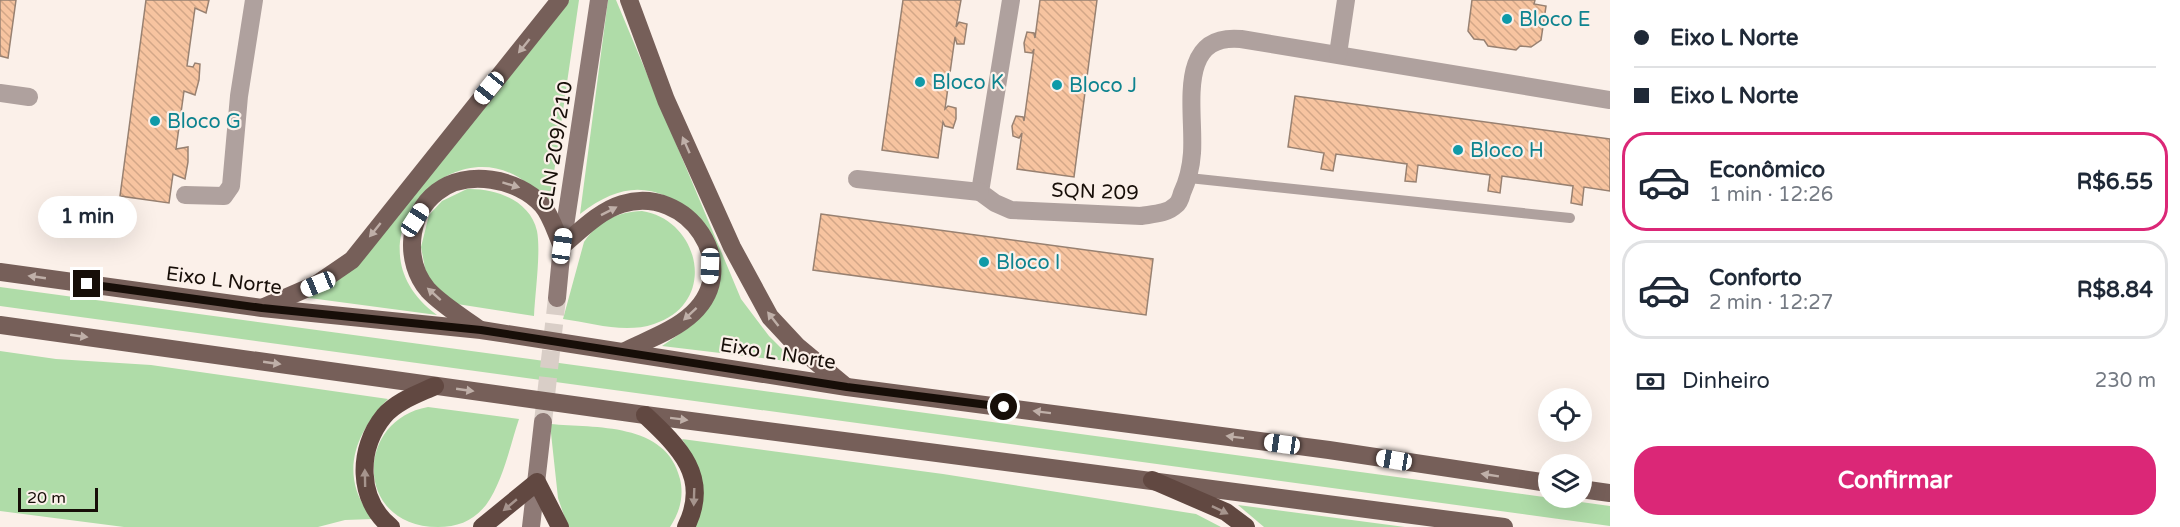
<!DOCTYPE html>
<html lang="pt">
<meta charset="utf-8">
<style>
:root{--surface:#fff;--page:#f2f2f3;--text:#1f2937;--muted:#747a83;--line:#e0e1e3;--accent:#db2777}
body{margin:0;font-family:"Varela Round",sans-serif;background:var(--page);color:var(--text);height:100vh;display:flex;flex-direction:column;font-size:22px;white-space:nowrap}
*{box-sizing:border-box;margin:0}
p{font-size:20px;color:var(--muted)}
.icon{flex:none;width:33px;height:33px;fill:none;stroke:currentColor;stroke-width:2;stroke-linecap:round;stroke-linejoin:round}
.map{position:relative;flex:1;overflow:hidden}
.drawer{display:flex;flex-direction:column;background:var(--surface);width:570px}
.drawer>*{flex:none}
.top-card{display:grid;align-content:center;height:132px;padding:0 24px;background:var(--surface)}
.buttons{position:absolute;left:1538px;top:388px;display:grid;gap:12px}
.buttons a{display:grid;place-items:center;width:54px;height:54px;border-radius:50%;background:var(--surface);box-shadow:0 6px 24px #0002;font-size:30px}
.scale{position:absolute;left:18px;bottom:15px;width:80px;box-sizing:border-box;padding-left:6px;border:3px solid #170e08;border-top:0;font-size:16px;line-height:21px;white-space:nowrap;color:#170e08;-webkit-text-stroke:4px #fbf0e9;paint-order:stroke}
.end{position:absolute;width:27px;height:27px;margin:-14px;border:8px solid #170e08;background:#fff;box-shadow:0 0 0 3px #fff}
.from{border-radius:50%}
.bubble{position:absolute;height:42px;border-radius:21px;background:var(--surface);box-shadow:0 6px 24px #0002;font-size:20px;font-weight:800;line-height:42px;text-align:center}
.car{position:absolute;width:18px;height:36px;margin:-18px -9px;border-radius:8px;box-shadow:0 0 4px 2px #0007;background:linear-gradient(#fff 24%,#345 0 40%,#fff 0 76%,#345 0 86%,#fff 0)}
.top-card b{display:flex;align-items:center;gap:21px;height:57px;font-size:22px}
.top-card b+b{border-top:2px solid var(--line)}
.top-card i{width:15px;height:15px;background:var(--text)}
ul{padding:0;list-style:none}
li{display:flex;align-items:center;gap:18px;height:99px;margin:0 12px 9px;padding:0 12px;border:3px solid var(--line);border-radius:24px}
li div{flex:1}
li b{display:block;font-size:22px}
li em{font-style:normal;font-weight:800}
li.active{border-color:var(--accent)}
li>.icon{width:54px;height:54px;stroke-width:1.5}
.pay{display:flex;align-items:center;gap:15px;height:66px;padding:0 24px;font-size:22px}
.pay p{margin-inline-start:auto}
.button{display:flex;gap:12px;margin-top:auto;padding:12px 24px}
.button a{flex:1;height:69px;border-radius:24px;background:var(--accent);color:#fff;font-size:24px;font-weight:800;line-height:69px;text-align:center}
main{display:flex;flex:1;min-height:0}
.map>svg:first-child{display:block}
</style>
<main>
<div class="map">
<svg width="1610" height="527" viewBox="0 0 1610 527">
<defs>
<pattern id="building-back-hatch" width="6" height="6" patternUnits="userSpaceOnUse" patternTransform="scale(1.5)"><rect width="6" height="6" fill="#f7c4a0"/><path d="M-1 5l2 2M0 0l6 6M5-1l2 2" fill="none" stroke="#d3a788"/></pattern>
</defs>
<rect width="100%" height="100%" fill="#fbf0e9"/>
<!-- grass -->
<g fill="#afdca8">
<path d="M567 0H579L549 207C542 200 536 190 528 184 452 122 341 245 437 315L302 297 327 285Z"/>
<path d="M608 0H616L741 299 769 336 795 362 662 346 691 326 710 303 696 215C654 182 623 181 580 214Z"/>
<path d="M467 189C495 188 530 200 537 231 541 252 535 293 534 316L457 304 427 279 421 247 429 215 442 201Z"/>
<path d="M642 211C700 220 719 303 654 324 625 334 592 323 563 319L584 242C598 221 617 212 642 211Z"/>
<polygon points="0,287 1610,506 1610,526 0,306"/>
<path d="M0 351 56 359 151 365 388 399C354 434 338 477 373 519L345 520 318 527H124L0 511Z"/>
<path d="M428 407 519 419C510 446 503 481 486 505 473 521 458 527 438 527 354 527 354 420 428 407Z"/>
<path d="M550 424C595 428 667 422 680 479 684 496 680 512 670 527H568L558 498Z"/>
<path d="M682 439 943 474 1196 514 1221 527H695C702 484 706 477 682 439Z"/>
<polygon points="1238,505 1405,527 1264,527"/>
</g>
<!-- building -->
<g fill="url(#building-back-hatch)" stroke="#988171" stroke-width="1.5">
<polygon points="0,0 16,0 8,58 0,56"/>
<polygon points="146,0 209,0 206,13 195,8 187,66 193,67 195,63 200,64 199,80 195,95 184,91 176,149 188,147 188,162 185,179 173,174 169,203 120,196"/>
<polygon points="903,0 961,0 956,27 959,22 967,24 964,44 957,44 955,37 945,109 948,106 956,108 956,119 953,128 945,126 943,122 938,158 882,150"/>
<polygon points="1040,0 1097,0 1074,177 1017,169 1022,133 1019,138 1013,136 1012,126 1016,116 1023,117 1024,121 1034,49 1032,53 1025,52 1024,43 1027,32 1034,33 1035,38"/>
<polygon points="1472,0 1535,0 1534,4 1546,6 1541,40 1531,47 1520,46 1516,50 1488,46 1484,40 1474,39 1468,31"/>
<polygon points="1295,96 1610,139 1610,191 1584,187 1582,205 1571,203 1573,186 1502,176 1500,193 1488,191 1490,175 1418,165 1416,182 1405,181 1407,164 1336,154 1333,171 1321,169 1324,153 1288,147"/>
<polygon points="821,214 1153,259 1146,315 813,270"/>
</g>
<g fill="none" stroke-linecap="round" stroke-linejoin="round">
<!-- secondary-tunnel -->
<polyline stroke="#d9cec7" stroke-width="18" stroke-dasharray="18 9" stroke-linecap="butt" points="543,422 557,298"/>
<!-- lane -->
<polyline stroke="#afa19e" stroke-width="10" points="1189,178 1570,218"/>
<!-- street -->
<g stroke="#afa19e" stroke-width="18">
<path d="M1011 0 980 192 995 203 1011 210 1141 216C1153 214 1167 214 1176 205 1179 203 1181 197 1182 193 1188 180 1191 168 1192 153 1195 111 1175 33 1241 39L1610 100"/>
<polyline points="1338,54 1346,0"/>
<polyline points="0,93 29,97"/>
<polyline points="857,179 980,192"/>
<polyline points="185,195 224,196 231,186 239,96 254,0"/>
</g>
<!-- secondary -->
<g stroke="#8e7a76" stroke-width="18">
<polyline points="557,298 562,246 599,0"/>
<polyline points="531,527 543,422"/>
</g>
<!-- primary -->
<g stroke="#765f59" stroke-width="18">
<polyline points="629,0 666,100 732,247 770,317 797,346 845,386"/>
<polyline points="0,272 262,308 481,330 847,387 1329,450 1548,483"/>
<polyline points="264,307 317,284 352,260 560,0"/>
<polyline points="0,325 645,415 1504,527"/>
<path d="M479 329C462 317 442 305 428 290 404 262 407 215 437 192 466 169 518 178 542 205 551 215 556 233 562 246 580 231 599 211 622 204 688 184 743 266 693 313 674 331 647 340 625 351"/>
<polyline points="1581,489 1610,493"/>
</g>
<!-- highway -->
<g stroke="#614841" stroke-width="18">
<path d="M645 415C679 447 711 477 686 527"/>
<polyline points="1152,480 1226,512 1246,527"/>
<path d="M391 527C357 500 357 449 384 416 397 401 418 394 435 386"/>
<polyline points="482,527 537,482 560,527"/>
</g>
</g>
<!-- one-way arrows -->
<defs><path id="oneway-solid" d="M-6-.8H1V-3.2L6.5 0L1 3.2V.8H-6Z" transform="scale(1.5)"/></defs>
<g fill="#bfafa8">
<use href="#oneway-solid" transform="translate(524 46) rotate(129)"/>
<use href="#oneway-solid" transform="translate(686 145) rotate(-114)"/>
<use href="#oneway-solid" transform="translate(511 185) rotate(17)"/>
<use href="#oneway-solid" transform="translate(609 211) rotate(-27)"/>
<use href="#oneway-solid" transform="translate(375 230) rotate(129)"/>
<use href="#oneway-solid" transform="translate(37 277) rotate(-172)"/>
<use href="#oneway-solid" transform="translate(434 294) rotate(-138)"/>
<use href="#oneway-solid" transform="translate(690 314) rotate(137)"/>
<use href="#oneway-solid" transform="translate(773 319) rotate(-128)"/>
<use href="#oneway-solid" transform="translate(79 336) rotate(8)"/>
<use href="#oneway-solid" transform="translate(272 363) rotate(8)"/>
<use href="#oneway-solid" transform="translate(465 390) rotate(8)"/>
<use href="#oneway-solid" transform="translate(1042 412) rotate(-173)"/>
<use href="#oneway-solid" transform="translate(679 419) rotate(7)"/>
<use href="#oneway-solid" transform="translate(1235 437) rotate(-173)"/>
<use href="#oneway-solid" transform="translate(1490 475) rotate(-171)"/>
</g>
<g fill="#a6948d">
<use href="#oneway-solid" transform="translate(365 478) rotate(-91)"/>
<use href="#oneway-solid" transform="translate(694 497) rotate(92)"/>
<use href="#oneway-solid" transform="translate(510 505) rotate(140)"/>
<use href="#oneway-solid" transform="translate(1220 510) rotate(26)"/>
</g>
<g fill="none" stroke-linecap="round" stroke-linejoin="round">
<!-- route -->
<polyline stroke="#170e08" stroke-width="8" points="87,284 262,308 481,330 847,387 1004,407"/>
</g>
<!-- markers -->
<g fill="#0f9aa8" stroke="#fbf0e9" stroke-width="2">
<circle cx="1507" cy="19" r="6"/>
<circle cx="920" cy="82" r="6"/>
<circle cx="1057" cy="85" r="6"/>
<circle cx="155" cy="121" r="6"/>
<circle cx="1458" cy="150" r="6"/>
<circle cx="984" cy="262" r="6"/>
</g>
<g text-anchor="middle" stroke-width="4.5" stroke-linejoin="round" paint-order="stroke">
<!-- culture labels -->
<g font-size="20" fill="#0d838f" stroke="#fbf0e9" text-anchor="start">
<text x="1519" y="26">Bloco E</text>
<text x="932" y="89">Bloco K</text>
<text x="1069" y="92">Bloco J</text>
<text x="167" y="128">Bloco G</text>
<text x="1470" y="157">Bloco H</text>
<text x="996" y="269">Bloco I</text>
</g>
<!-- street labels -->
<g font-size="20" fill="#170e08" stroke="#fbf0e9">
<text transform="translate(555 146) rotate(-81)" y="7">CLN 209/210</text>
<text transform="translate(1095 191) rotate(2)" y="7">SQN 209</text>
<text transform="translate(224 280) rotate(7)" y="7">Eixo L Norte</text>
<text transform="translate(778 353) rotate(9)" y="7">Eixo L Norte</text>
</g>
</g>
</svg>
<div class="buttons">
<a><svg class="icon" aria-label="locate" viewBox="0 0 24 24"><circle cx="12" cy="12" r="6"/><path d="M12 2v4M12 18v4M2 12h4M18 12h4"/></svg></a>
<a><svg class="icon" aria-label="layers" viewBox="0 0 24 24"><path d="M12 4l9 5-9 5-9-5zM3 14l9 5 9-5"/></svg></a>
</div>
<div class="scale">20 m</div>
<i class="end from" style="left:1004px;top:407px"></i>
<i class="end" style="left:87px;top:284px"></i>
<div class="bubble" style="left:38px;top:196px;width:99px">1 min</div>
<i class="car" style="left:489px;top:88px;rotate:219deg"></i>
<i class="car" style="left:415px;top:220px;rotate:33deg"></i>
<i class="car" style="left:562px;top:246px;rotate:8deg"></i>
<i class="car" style="left:710px;top:266px;rotate:182deg"></i>
<i class="car" style="left:318px;top:284px;rotate:248deg"></i>
<i class="car" style="left:1282px;top:444px;rotate:278deg"></i>
<i class="car" style="left:1394px;top:460px;rotate:279deg"></i>
</div>
<section class="drawer">
<div class="top-card">
<b><i class="from"></i>Eixo L Norte</b>
<b><i></i>Eixo L Norte</b>
</div>
<ul>
<li class="active"><svg class="icon" aria-label="car" viewBox="0 0 24 24"><path d="M5 17H2v-5l4-1 3-4h7l3 4 3 1v5h-3M9 17h6M6 11h13"/><circle cx="7" cy="17" r="2"/><circle cx="17" cy="17" r="2"/></svg><div><b>Econômico</b><p>1 min · 12:26</p></div><em>R$6.55</em></li>
<li><svg class="icon" aria-label="car" viewBox="0 0 24 24"><path d="M5 17H2v-5l4-1 3-4h7l3 4 3 1v5h-3M9 17h6M6 11h13"/><circle cx="7" cy="17" r="2"/><circle cx="17" cy="17" r="2"/></svg><div><b>Conforto</b><p>2 min · 12:27</p></div><em>R$8.84</em></li>
</ul>
<div class="pay"><svg class="icon" aria-label="cash" viewBox="0 0 24 24"><path d="M3 7h18v10H3z"/><circle cx="12" cy="12" r="2"/></svg>Dinheiro<p>230 m</p></div>
<div class="button"><a>Confirmar</a></div>
</section>
</main>
